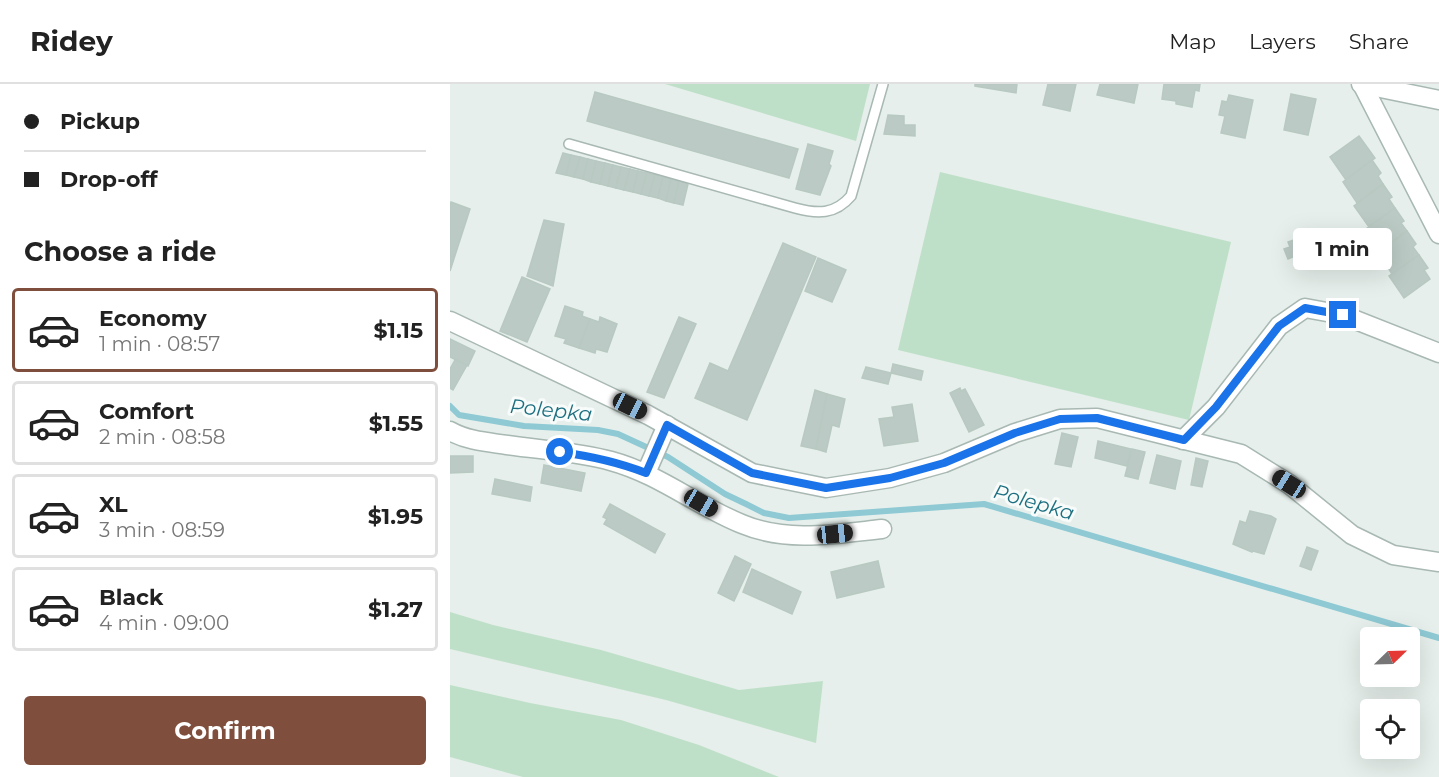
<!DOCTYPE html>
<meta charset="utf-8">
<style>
:root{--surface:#fff;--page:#f2f2f2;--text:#222;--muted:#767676;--line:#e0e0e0;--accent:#804e3d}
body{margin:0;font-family:Montserrat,sans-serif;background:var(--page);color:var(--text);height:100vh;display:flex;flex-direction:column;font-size:22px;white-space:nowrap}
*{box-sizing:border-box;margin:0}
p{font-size:20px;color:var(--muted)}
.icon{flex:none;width:33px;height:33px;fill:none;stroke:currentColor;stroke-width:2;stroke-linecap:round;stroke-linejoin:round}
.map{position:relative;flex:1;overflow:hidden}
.panel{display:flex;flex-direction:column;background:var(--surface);width:450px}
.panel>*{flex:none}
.top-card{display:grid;align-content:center;height:132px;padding:0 24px;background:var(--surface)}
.needle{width:39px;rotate:67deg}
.controls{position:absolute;left:910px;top:543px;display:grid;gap:12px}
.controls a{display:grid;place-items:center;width:60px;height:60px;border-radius:6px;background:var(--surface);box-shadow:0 6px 24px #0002;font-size:30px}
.end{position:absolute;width:27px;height:27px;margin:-14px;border:8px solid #1a73e8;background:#fff;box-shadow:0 0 0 3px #fff}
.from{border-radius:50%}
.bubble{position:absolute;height:42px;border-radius:6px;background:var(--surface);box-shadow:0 6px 24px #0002;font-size:20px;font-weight:700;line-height:42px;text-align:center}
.car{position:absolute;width:18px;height:36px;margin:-18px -9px;border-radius:8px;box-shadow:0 0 4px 2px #0007;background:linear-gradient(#222 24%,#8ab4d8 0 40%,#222 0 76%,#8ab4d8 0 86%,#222 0)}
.top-card b{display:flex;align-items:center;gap:21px;height:57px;font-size:22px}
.top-card b+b{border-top:2px solid var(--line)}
.top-card i{width:15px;height:15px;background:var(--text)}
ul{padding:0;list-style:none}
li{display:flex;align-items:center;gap:18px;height:84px;margin:0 12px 9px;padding:0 12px;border:3px solid var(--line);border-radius:6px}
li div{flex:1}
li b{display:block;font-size:22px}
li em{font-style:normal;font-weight:700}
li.current{border-color:var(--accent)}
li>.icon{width:54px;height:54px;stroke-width:1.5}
h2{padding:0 24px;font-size:27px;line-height:72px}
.primary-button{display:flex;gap:12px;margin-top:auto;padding:12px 24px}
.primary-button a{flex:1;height:69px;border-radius:6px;background:var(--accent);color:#fff;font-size:24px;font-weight:700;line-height:69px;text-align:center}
header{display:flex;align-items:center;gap:36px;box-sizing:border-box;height:84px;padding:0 30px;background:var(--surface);border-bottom:2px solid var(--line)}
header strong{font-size:28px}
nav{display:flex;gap:33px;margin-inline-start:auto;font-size:21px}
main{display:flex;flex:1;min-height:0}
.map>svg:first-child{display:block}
</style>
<header>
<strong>Ridey</strong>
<nav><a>Map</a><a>Layers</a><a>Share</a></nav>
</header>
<main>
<section class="panel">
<div class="top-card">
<b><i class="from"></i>Pickup</b>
<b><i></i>Drop-off</b>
</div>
<h2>Choose a ride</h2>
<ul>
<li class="current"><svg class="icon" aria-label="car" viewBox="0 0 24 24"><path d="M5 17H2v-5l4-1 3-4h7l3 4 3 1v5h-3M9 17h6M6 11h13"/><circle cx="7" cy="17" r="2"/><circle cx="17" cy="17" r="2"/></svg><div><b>Economy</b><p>1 min · 08:57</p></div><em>$1.15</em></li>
<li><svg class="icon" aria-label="car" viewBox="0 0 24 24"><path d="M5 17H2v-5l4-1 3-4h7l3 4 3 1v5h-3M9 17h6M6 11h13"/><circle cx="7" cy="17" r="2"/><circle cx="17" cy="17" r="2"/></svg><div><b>Comfort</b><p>2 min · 08:58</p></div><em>$1.55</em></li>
<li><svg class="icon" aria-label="car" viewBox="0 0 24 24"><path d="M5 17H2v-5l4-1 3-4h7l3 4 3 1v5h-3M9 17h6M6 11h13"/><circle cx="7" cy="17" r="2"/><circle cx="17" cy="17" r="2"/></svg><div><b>XL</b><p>3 min · 08:59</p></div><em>$1.95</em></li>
<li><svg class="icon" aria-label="car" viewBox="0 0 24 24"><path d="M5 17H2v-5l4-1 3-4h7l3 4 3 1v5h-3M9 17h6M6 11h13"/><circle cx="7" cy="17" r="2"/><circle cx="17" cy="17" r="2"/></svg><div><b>Black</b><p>4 min · 09:00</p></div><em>$1.27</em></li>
</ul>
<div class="primary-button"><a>Confirm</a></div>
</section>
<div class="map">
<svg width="989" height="693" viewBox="0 0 989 693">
<rect width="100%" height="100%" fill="#e6efeb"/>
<!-- green -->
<g fill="#bfe0c8">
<polygon points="215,0 420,0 406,57"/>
<polygon points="490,88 781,158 739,336 448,266"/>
<polygon points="0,528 43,541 151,566 289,606 373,597 366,659 216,616 0,565"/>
<polygon points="0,601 80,619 171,636 249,661 329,693 73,693 0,673"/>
</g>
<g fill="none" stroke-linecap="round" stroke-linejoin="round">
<!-- stream -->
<polyline stroke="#8ec9d4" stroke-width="6" points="0,322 9,331 74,342 148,346 168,350 218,373 275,410 296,420 314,429 339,434 534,420 989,554"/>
</g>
<!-- building -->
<g fill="#bbcac4" stroke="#b8c9c2" stroke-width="1.5">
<polygon points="525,0 567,0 566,9 525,2"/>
<polygon points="598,0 626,0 620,27 593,21"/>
<polygon points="650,0 688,0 684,19 647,11"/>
<polygon points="714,0 750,0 749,7 745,6 742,23 726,20 726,17 712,15"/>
<polygon points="145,8 348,65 339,94 137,37"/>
<polygon points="841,10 866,15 858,51 834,46"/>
<polygon points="779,11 803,16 795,54 771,49 775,32 769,31 772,17 777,18"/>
<polygon points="438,31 454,32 454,41 465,41 465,52 434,50"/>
<polygon points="909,52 925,74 896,96 880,73"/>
<polygon points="358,60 383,67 379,80 381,82 370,111 346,105"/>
<polygon points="113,69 121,71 116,91 106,89"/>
<polygon points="121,71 130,73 124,93 116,91"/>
<polygon points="130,73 138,75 133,95 124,93"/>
<polygon points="138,75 146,77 141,98 133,95"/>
<polygon points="922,76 931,89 928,92 933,100 907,119 893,98"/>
<polygon points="146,77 155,79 150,100 141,98"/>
<polygon points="155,79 163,81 158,102 150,100"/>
<polygon points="163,81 171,83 166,104 158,102"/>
<polygon points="171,83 180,85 174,106 166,104"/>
<polygon points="180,85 188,87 183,108 174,106"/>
<polygon points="188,87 197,89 191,110 183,108"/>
<polygon points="197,89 205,91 199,112 191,110"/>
<polygon points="205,91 213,93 208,114 199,112"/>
<polygon points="213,93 221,95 216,117 208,114"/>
<polygon points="221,95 229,97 224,119 216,117"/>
<polygon points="229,97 238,100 233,121 224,119"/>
<polygon points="933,100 942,113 939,115 945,124 919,143 904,122"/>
<polygon points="1,118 20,125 0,187 0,122"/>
<polygon points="945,124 954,137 951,139 957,147 931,166 916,145"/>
<polygon points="94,136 114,140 103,202 77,192"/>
<polygon points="957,147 966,160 963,163 969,171 942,190 928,169"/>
<polygon points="847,155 852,169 838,175 834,165 840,163 838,158"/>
<polygon points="333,159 366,173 297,336 245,314 260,279 278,287"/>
<polygon points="969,171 978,184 974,186 980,195 954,214 939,192"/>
<polygon points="368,174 396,186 382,218 355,207"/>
<polygon points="72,193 100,205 77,258 50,247"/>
<polygon points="115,222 133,228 132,232 140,235 129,264 114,259 116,255 105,252"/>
<polygon points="150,233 167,240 157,268 146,265 145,269 129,264 140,235 149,238"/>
<polygon points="229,233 246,240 214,314 197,308"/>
<polygon points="0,255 25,267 18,282 0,273"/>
<polygon points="5,276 17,281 3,306 0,304 0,285"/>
<polygon points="443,280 473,287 471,296 441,289"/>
<polygon points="416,283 441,289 438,300 412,294"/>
<polygon points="510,304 511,307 515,305 534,341 519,348 500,309"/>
<polygon points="365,306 377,310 366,365 351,362"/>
<polygon points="377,310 395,315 389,343 382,341 376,368 366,365"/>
<polygon points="462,320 468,357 434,362 429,335 444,333 442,323"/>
<polygon points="612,349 628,353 621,383 605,380"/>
<polygon points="648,357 681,365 677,382 645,374"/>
<polygon points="682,365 695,368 688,395 675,392"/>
<polygon points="707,371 731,377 725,405 700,399"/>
<polygon points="0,372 23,372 23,388 0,389"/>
<polygon points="746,374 758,377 752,403 741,401"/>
<polygon points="94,381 135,389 131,407 91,399"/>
<polygon points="45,395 82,403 80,417 42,410"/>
<polygon points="160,420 215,450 205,469 154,440 157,435 153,433"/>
<polygon points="800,427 821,432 826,435 814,470 803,467 802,468 783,460 790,437 796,439"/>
<polygon points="857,463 868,467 861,486 850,482"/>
<polygon points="285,472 301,480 284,517 268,509"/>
<polygon points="428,477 434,503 387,514 381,488"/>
<polygon points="302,485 351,508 342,530 293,508"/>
</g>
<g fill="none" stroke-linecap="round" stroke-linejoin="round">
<defs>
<path id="lane" d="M119 60 345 124C367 130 385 131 401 112L433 0"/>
<g id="street">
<polyline points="911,0 989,16"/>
<polyline points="912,0 989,150"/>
<polyline points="0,237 198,331 302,389 376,404 440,394 494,379 565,349 610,335 647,334 791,370 839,400 902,451 943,471 989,478"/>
<path d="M0 347C18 357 37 358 57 361 92 366 128 368 161 377 209 390 247 422 292 440 337 459 386 450 432 445"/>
<polyline points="733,356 766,323 829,242 855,224 893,231 989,269"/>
<polyline points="196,389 217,341"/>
</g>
</defs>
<!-- lane casing -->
<use href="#lane" stroke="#a8b8b2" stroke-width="12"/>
<!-- street casing -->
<use href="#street" stroke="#a8b8b2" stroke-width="21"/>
<!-- lane -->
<use href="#lane" stroke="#fff" stroke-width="9"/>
<!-- street -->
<use href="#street" stroke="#fff" stroke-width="18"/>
</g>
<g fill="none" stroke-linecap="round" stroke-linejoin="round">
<!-- route -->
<path stroke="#1a73e8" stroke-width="8" d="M110 368C140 372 168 378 196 389L217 341 302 389 376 404 440 394 494 379 565 349 610 335 647 334 734 356 766 323 829 242 855 224 893 231"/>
</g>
<g text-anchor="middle" stroke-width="6" stroke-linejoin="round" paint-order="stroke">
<!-- water labels -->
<g font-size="20" font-style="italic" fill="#1c6f80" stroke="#f7fbf9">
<text transform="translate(101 326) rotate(6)" y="7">Polepka</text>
<text transform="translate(584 418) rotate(16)" y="7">Polepka</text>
</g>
</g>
</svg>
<div class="controls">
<a><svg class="needle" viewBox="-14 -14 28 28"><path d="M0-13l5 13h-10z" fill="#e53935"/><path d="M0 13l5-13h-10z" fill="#767676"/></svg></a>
<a><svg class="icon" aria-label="locate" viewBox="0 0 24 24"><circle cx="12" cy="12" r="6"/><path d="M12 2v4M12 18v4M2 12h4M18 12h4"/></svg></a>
</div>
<i class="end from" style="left:110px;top:368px"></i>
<i class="end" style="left:893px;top:231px"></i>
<div class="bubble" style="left:843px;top:144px;width:99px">1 min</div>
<i class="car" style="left:180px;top:322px;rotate:116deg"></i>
<i class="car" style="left:839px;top:400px;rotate:302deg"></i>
<i class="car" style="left:251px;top:419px;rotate:120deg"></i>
<i class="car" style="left:385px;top:450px;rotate:84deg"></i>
</div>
</main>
